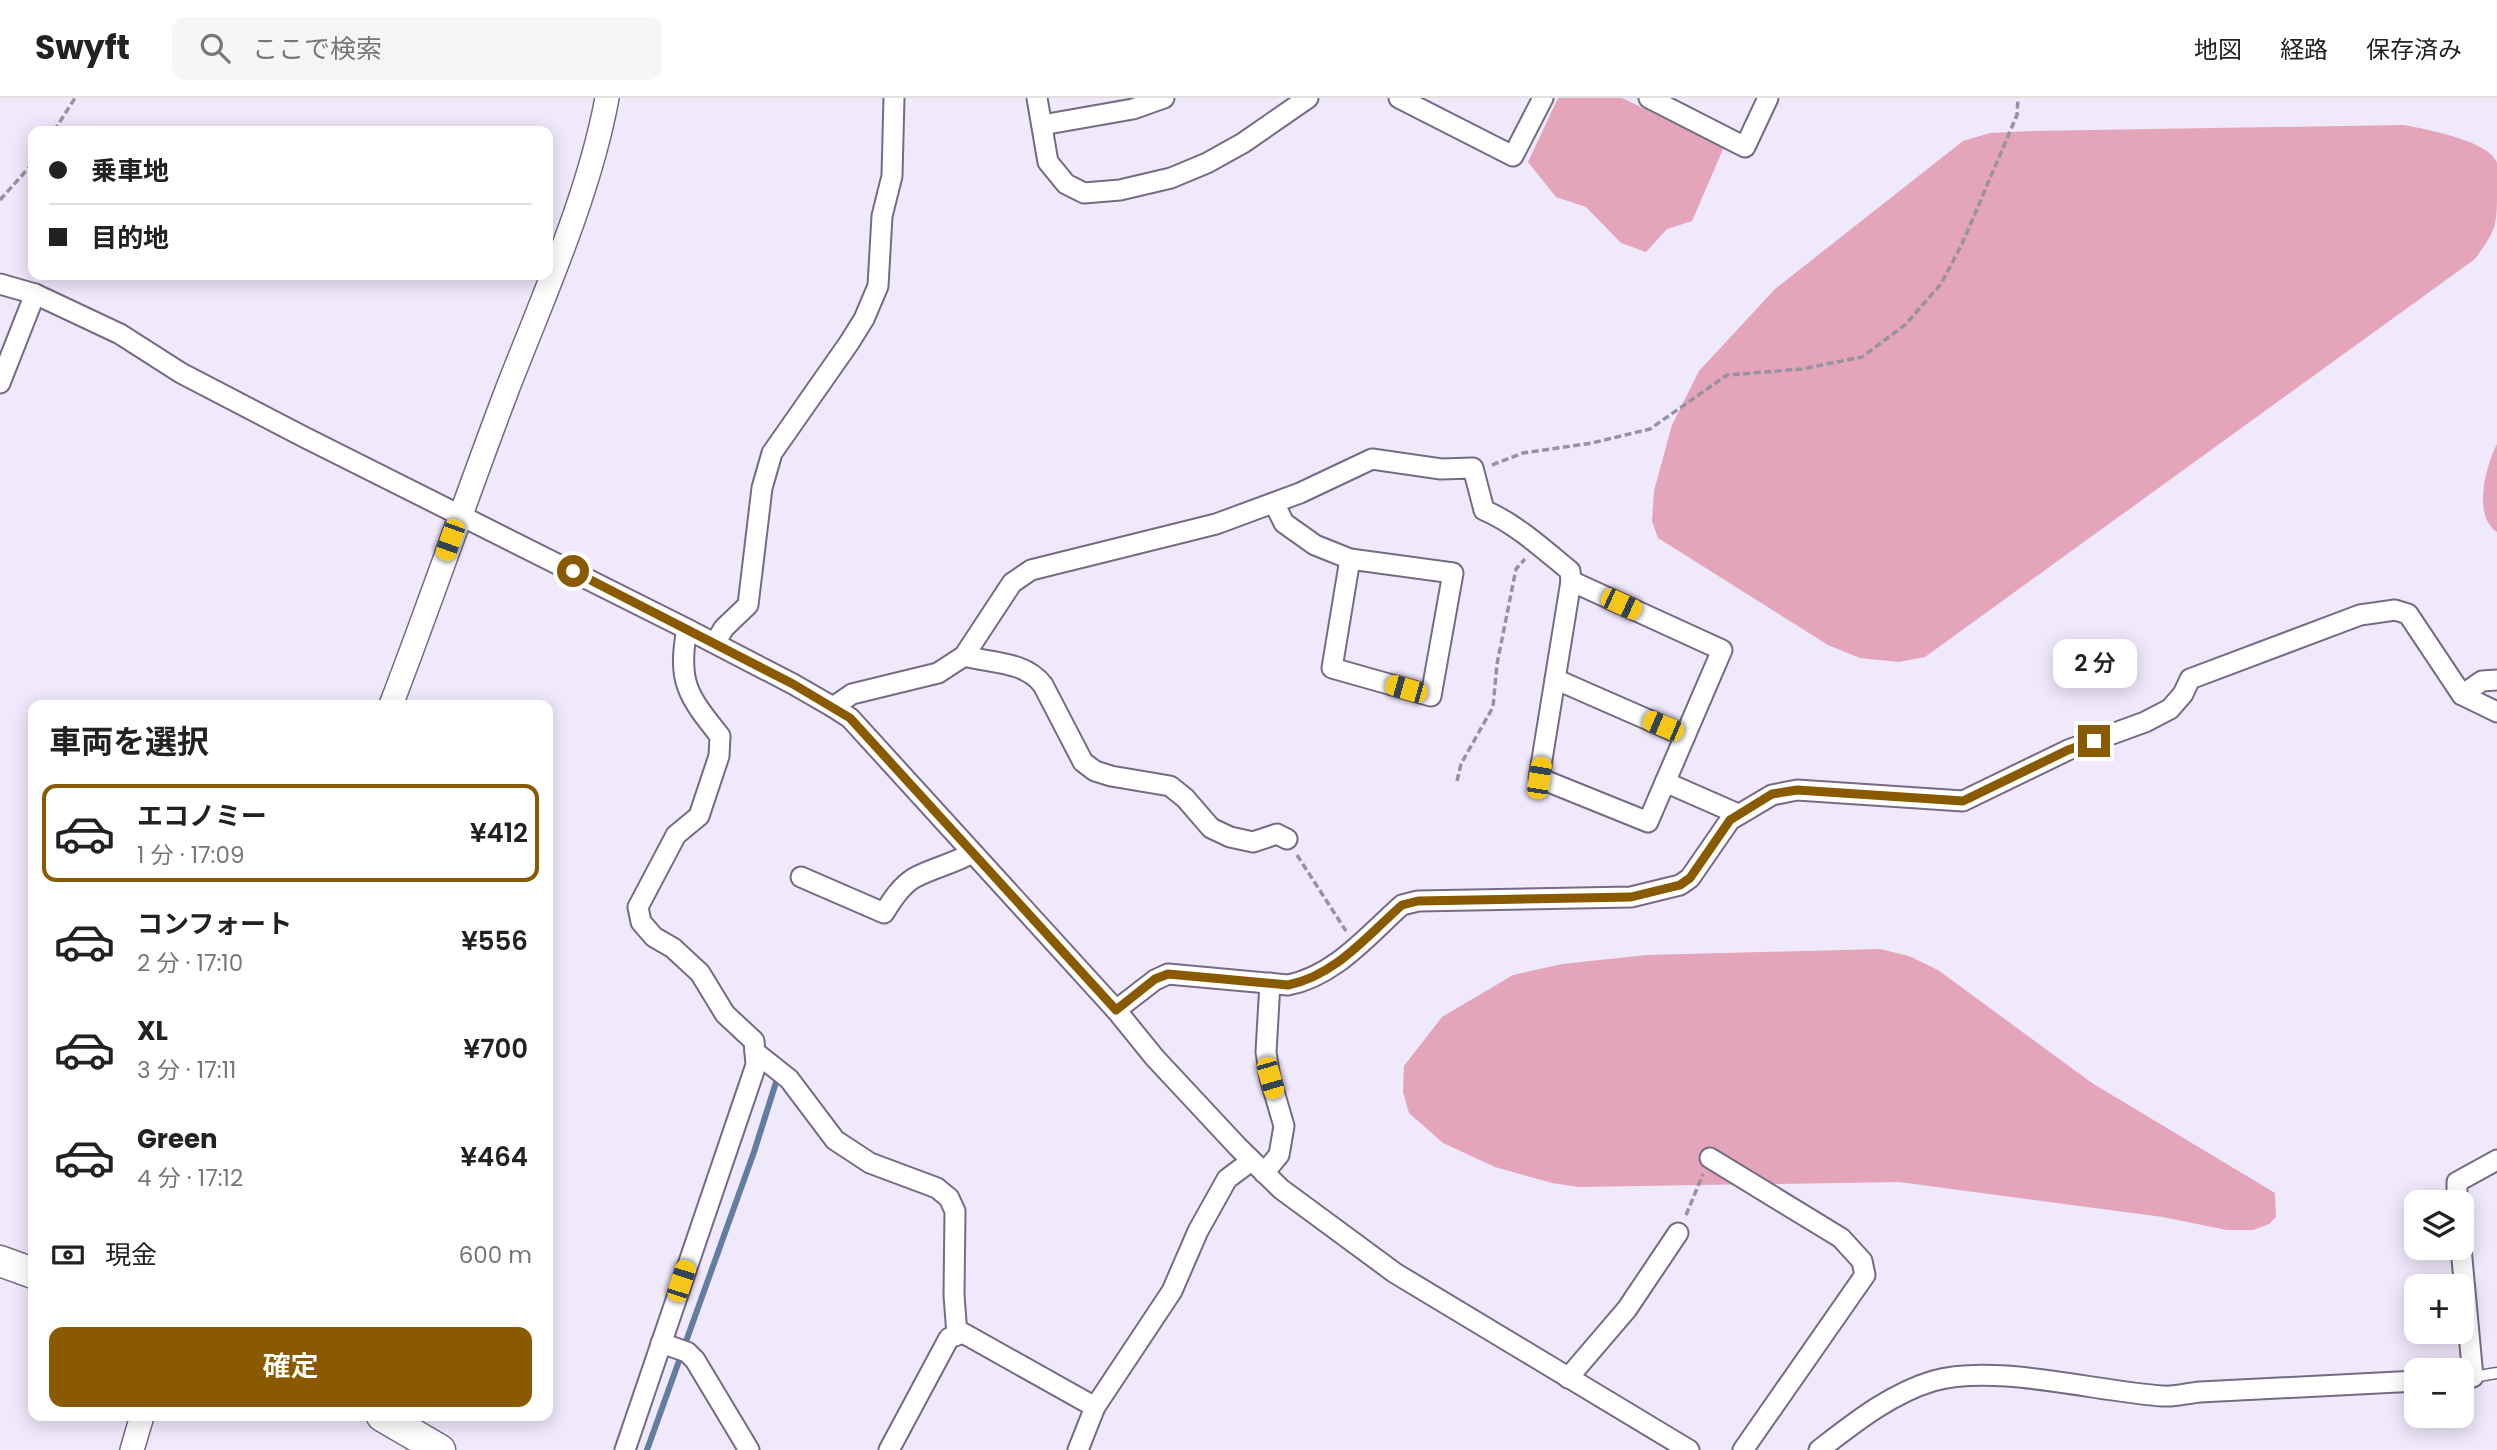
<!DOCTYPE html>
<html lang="ja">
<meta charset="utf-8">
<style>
:root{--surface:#fff;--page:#f6f6f6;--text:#222;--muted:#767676;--line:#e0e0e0;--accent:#895a00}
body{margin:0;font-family:Poppins,"Noto Sans JP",sans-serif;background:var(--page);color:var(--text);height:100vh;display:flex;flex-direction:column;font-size:26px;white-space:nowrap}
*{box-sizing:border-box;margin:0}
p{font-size:23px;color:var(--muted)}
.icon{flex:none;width:38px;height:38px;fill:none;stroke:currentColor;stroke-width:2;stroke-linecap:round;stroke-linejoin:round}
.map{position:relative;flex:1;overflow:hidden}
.drawer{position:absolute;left:28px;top:602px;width:525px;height:721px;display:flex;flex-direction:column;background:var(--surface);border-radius:14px;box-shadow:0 4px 18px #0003}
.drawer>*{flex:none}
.banner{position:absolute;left:28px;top:28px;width:525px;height:154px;border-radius:14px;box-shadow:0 4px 18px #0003;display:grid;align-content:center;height:154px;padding:0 21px;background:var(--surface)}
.fabs{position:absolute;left:2404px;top:1092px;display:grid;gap:14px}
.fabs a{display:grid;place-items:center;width:70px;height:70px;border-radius:14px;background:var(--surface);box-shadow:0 4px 18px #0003;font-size:35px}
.end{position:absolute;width:32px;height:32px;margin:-16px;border:9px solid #895a00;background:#fff;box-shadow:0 0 0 4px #fff}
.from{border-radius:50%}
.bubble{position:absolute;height:49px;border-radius:14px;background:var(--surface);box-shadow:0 4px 18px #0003;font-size:23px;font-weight:600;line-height:49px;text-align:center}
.car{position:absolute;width:21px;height:42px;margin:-21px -10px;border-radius:9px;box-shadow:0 0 5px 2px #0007;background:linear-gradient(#f5c518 24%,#345 0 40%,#f5c518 0 76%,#345 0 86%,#f5c518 0)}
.banner b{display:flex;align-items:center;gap:24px;height:66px;font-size:26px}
.banner b+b{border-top:2px solid var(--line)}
.banner i{width:18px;height:18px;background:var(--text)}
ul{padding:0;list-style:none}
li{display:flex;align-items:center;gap:21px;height:98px;margin:0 14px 10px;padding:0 7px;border:4px solid transparent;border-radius:14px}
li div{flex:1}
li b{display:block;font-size:26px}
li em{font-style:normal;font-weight:600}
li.active{border-color:var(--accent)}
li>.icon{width:63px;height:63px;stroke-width:1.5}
h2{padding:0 21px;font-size:32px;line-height:84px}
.pay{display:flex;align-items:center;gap:18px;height:77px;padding:0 21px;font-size:26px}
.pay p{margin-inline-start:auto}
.cta{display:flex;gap:14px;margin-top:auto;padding:14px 21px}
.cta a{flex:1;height:80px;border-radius:14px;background:var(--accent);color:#fff;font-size:28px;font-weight:600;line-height:80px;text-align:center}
header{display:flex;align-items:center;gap:42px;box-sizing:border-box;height:98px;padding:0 35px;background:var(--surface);border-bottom:2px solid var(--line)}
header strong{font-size:33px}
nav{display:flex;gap:38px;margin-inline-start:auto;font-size:24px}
.search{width:490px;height:63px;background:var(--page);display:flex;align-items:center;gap:18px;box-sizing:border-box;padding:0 24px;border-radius:14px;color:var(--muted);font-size:26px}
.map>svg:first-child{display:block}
</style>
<header>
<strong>Swyft</strong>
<div class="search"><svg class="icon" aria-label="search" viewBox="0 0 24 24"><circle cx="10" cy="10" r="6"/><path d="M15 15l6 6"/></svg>ここで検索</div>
<nav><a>地図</a><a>経路</a><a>保存済み</a></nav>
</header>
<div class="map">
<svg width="2497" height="1352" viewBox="0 0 2497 1352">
<rect width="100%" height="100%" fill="#f0e8fb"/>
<!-- green -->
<g fill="#e4a4ba">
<polygon points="1558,0 1622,0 1724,49 1692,123 1667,131 1646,154 1621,145 1586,109 1556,99 1528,64"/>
<path d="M2404 27C2424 31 2491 43 2497 65 2497 74 2497 87 2497 97 2497 130 2494 135 2475 161L1925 559 1899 564 1860 560 1828 547 1658 440 1652 423 1654 393 1672 327 1699 273 1775 191 1963 43 1990 35 2032 33Z"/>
<path d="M2497 346V434C2472 418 2486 367 2497 346Z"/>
<polygon points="1880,851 1909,858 1938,872 2092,985 2275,1095 2276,1119 2269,1126 2253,1132 2227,1132 2163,1119 1899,1084 1579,1089 1552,1085 1495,1069 1443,1045 1409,1015 1403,994 1404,968 1442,919 1513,877 1562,866 1647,857"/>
</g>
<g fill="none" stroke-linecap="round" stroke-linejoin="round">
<!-- stream -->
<polyline stroke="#637ca2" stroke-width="6" points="647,1352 754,1054 778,978"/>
<defs>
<polyline id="service" points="2473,1279 2497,1275"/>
<g id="minor">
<polyline points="1037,0 1048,64 1066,86 1084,95 1120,92 1171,80 1207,65 1243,45 1308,0"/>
<polyline points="1399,0 1513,58 1543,0"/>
<polyline points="1649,0 1745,49 1768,0"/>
<polyline points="1042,27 1133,11 1164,0"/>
<polyline points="0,186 35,196 120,236 181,275 304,339 687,531 793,586 833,609 850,620 1116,912 1155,960 1238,1049 1281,1091 1395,1175 1689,1352"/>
<polyline points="0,285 35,196"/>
<polyline points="1274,405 1284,425 1315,447 1350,461 1453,475 1431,598 1332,570 1350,461"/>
<polygon points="1571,483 1722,552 1648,724 1539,680"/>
<polyline points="715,545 724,530 748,507 762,390 772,355 849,245 864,221 878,188 882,118 892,78 894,0"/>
<path d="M964 558C991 565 1025 563 1043 587L1083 664 1095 673 1111 678 1170 688 1185 700 1211 730 1230 739 1253 744 1277 736 1287 741"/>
<polyline points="1555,581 1685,638"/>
<polyline points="2462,597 2482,583 2497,582"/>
<path d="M833 609 852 596 938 575 964 558 1012 485 1031 472 1216 426 1300 395 1372 361 1441 371 1473 370 1484 412C1516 426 1542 450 1570 473L1571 483"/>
<polyline points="1665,684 1738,716"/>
<path d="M801 779 884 815C892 802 901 788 914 780 932 770 953 766 972 755"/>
<path d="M1116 912 1155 882 1168 876 1288 887C1335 878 1368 837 1402 807L1418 803 1631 799 1680 787 1690 780 1730 722 1772 697 1797 692 1963 703 2068 652 2145 624 2170 611 2183 596 2190 581 2360 517 2395 512 2408 516 2462 597 2497 614"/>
<polyline points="755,954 789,981 835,1042 870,1065 937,1090 949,1100 955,1113 954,1197 957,1237"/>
<polyline points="1710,1060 1841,1140 1862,1163 1865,1177 1743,1352"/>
<polyline points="1264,1075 1279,1057 1284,1028 1270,980 1266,954 1270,885"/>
<polyline points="2457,1104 2457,1084 2497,1062"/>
<polyline points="2461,1150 2473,1279 2462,1280"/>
<polyline points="661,1245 687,1254 695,1262 749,1352"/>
<polyline points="1568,1280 1627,1211 1678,1135"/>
<path d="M625 1352 756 967 754 943 725 916 700 875 673 850 654 839 641 824 638 809 676 737 699 718 719 658 720 638C688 598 677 584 687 531"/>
<polyline points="889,1352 949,1240 963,1235 1095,1309"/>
<polyline points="1078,1352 1095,1309 1172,1193 1198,1133 1227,1081 1251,1063"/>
<path d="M1819 1352C1854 1325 1890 1296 1933 1283 1995 1265 2097 1294 2163 1298 2175 1299 2188 1295 2200 1294L2417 1283"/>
</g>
<g id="tertiary">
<path d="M391 607C431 503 467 397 507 292 543 199 589 98 607 0"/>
<polyline points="132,1352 142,1318"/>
</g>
<g id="primary">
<polyline points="0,1163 33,1175"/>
<polyline points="382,1318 440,1352"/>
</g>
</defs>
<!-- service casing -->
<use href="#service" stroke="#766a85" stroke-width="13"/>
<!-- minor casing -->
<use href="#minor" stroke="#766a85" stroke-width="23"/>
<!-- tertiary casing -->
<use href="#tertiary" stroke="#766a85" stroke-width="26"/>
<!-- primary casing -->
<use href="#primary" stroke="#766a85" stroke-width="33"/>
<!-- path -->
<g stroke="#9791a0" stroke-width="3.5" stroke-dasharray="7 3.5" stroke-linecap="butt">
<polyline points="54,33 75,0"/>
<polyline points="0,102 33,65"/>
<polyline points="1492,367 1523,355 1592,345 1650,331 1727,277 1802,271 1862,259 1905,227 1941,186 1962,146 2017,17 2018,0"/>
<polyline points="1457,683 1461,666 1493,609 1497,566 1516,471 1525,461"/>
<polyline points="1297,757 1346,833"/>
<polyline points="1686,1117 1703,1076"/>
</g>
<!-- service -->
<use href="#service" stroke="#fff" stroke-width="10"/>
<!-- minor -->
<use href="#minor" stroke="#fff" stroke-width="19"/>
<!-- tertiary -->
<use href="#tertiary" stroke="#fff" stroke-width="23"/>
<!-- primary -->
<use href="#primary" stroke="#fff" stroke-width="30"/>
</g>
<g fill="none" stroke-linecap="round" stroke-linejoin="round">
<!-- route -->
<path stroke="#895a00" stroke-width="9" d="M573 473 793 586 850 620 1116 912 1155 881 1168 876 1288 887C1335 878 1368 837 1402 807L1418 803 1631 799 1680 787 1690 780 1730 722 1772 696 1797 692 1963 703 2068 652 2094 643"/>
</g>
</svg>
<div class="fabs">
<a><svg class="icon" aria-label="layers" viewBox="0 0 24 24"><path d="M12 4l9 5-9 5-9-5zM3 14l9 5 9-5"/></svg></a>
<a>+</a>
<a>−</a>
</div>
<i class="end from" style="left:573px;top:473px"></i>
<i class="end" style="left:2094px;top:643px"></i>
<div class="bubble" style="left:2053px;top:541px;width:84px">2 分</div>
<i class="car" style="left:450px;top:442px;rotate:200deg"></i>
<i class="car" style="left:1621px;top:506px;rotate:115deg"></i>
<i class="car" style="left:1406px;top:591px;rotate:286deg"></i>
<i class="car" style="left:1663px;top:628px;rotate:293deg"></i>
<i class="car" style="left:1539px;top:680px;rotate:9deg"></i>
<i class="car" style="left:1270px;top:980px;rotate:164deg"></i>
<i class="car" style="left:681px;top:1183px;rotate:18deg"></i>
<div class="banner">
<b><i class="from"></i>乗車地</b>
<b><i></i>目的地</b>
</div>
<section class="drawer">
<h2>車両を選択</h2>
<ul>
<li class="active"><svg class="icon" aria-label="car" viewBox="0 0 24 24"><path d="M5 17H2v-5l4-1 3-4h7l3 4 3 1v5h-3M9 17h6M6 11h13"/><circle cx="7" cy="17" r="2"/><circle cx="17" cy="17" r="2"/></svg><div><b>エコノミー</b><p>1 分 · 17:09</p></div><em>¥412</em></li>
<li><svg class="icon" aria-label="car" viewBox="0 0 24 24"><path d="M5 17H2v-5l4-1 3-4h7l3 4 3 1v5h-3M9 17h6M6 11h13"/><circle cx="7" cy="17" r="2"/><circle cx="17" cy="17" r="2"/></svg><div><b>コンフォート</b><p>2 分 · 17:10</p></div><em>¥556</em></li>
<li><svg class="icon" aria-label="car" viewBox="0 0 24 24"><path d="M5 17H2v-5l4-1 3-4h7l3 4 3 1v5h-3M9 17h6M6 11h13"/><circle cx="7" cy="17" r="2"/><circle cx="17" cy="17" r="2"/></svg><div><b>XL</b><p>3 分 · 17:11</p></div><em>¥700</em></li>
<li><svg class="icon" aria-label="car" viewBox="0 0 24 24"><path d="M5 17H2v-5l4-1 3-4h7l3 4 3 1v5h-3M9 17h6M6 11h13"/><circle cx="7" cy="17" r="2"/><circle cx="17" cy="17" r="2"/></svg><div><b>Green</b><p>4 分 · 17:12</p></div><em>¥464</em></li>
</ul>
<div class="pay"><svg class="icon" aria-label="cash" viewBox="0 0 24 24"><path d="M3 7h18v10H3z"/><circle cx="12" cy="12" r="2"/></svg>現金<p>600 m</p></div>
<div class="cta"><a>確定</a></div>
</section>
</div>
